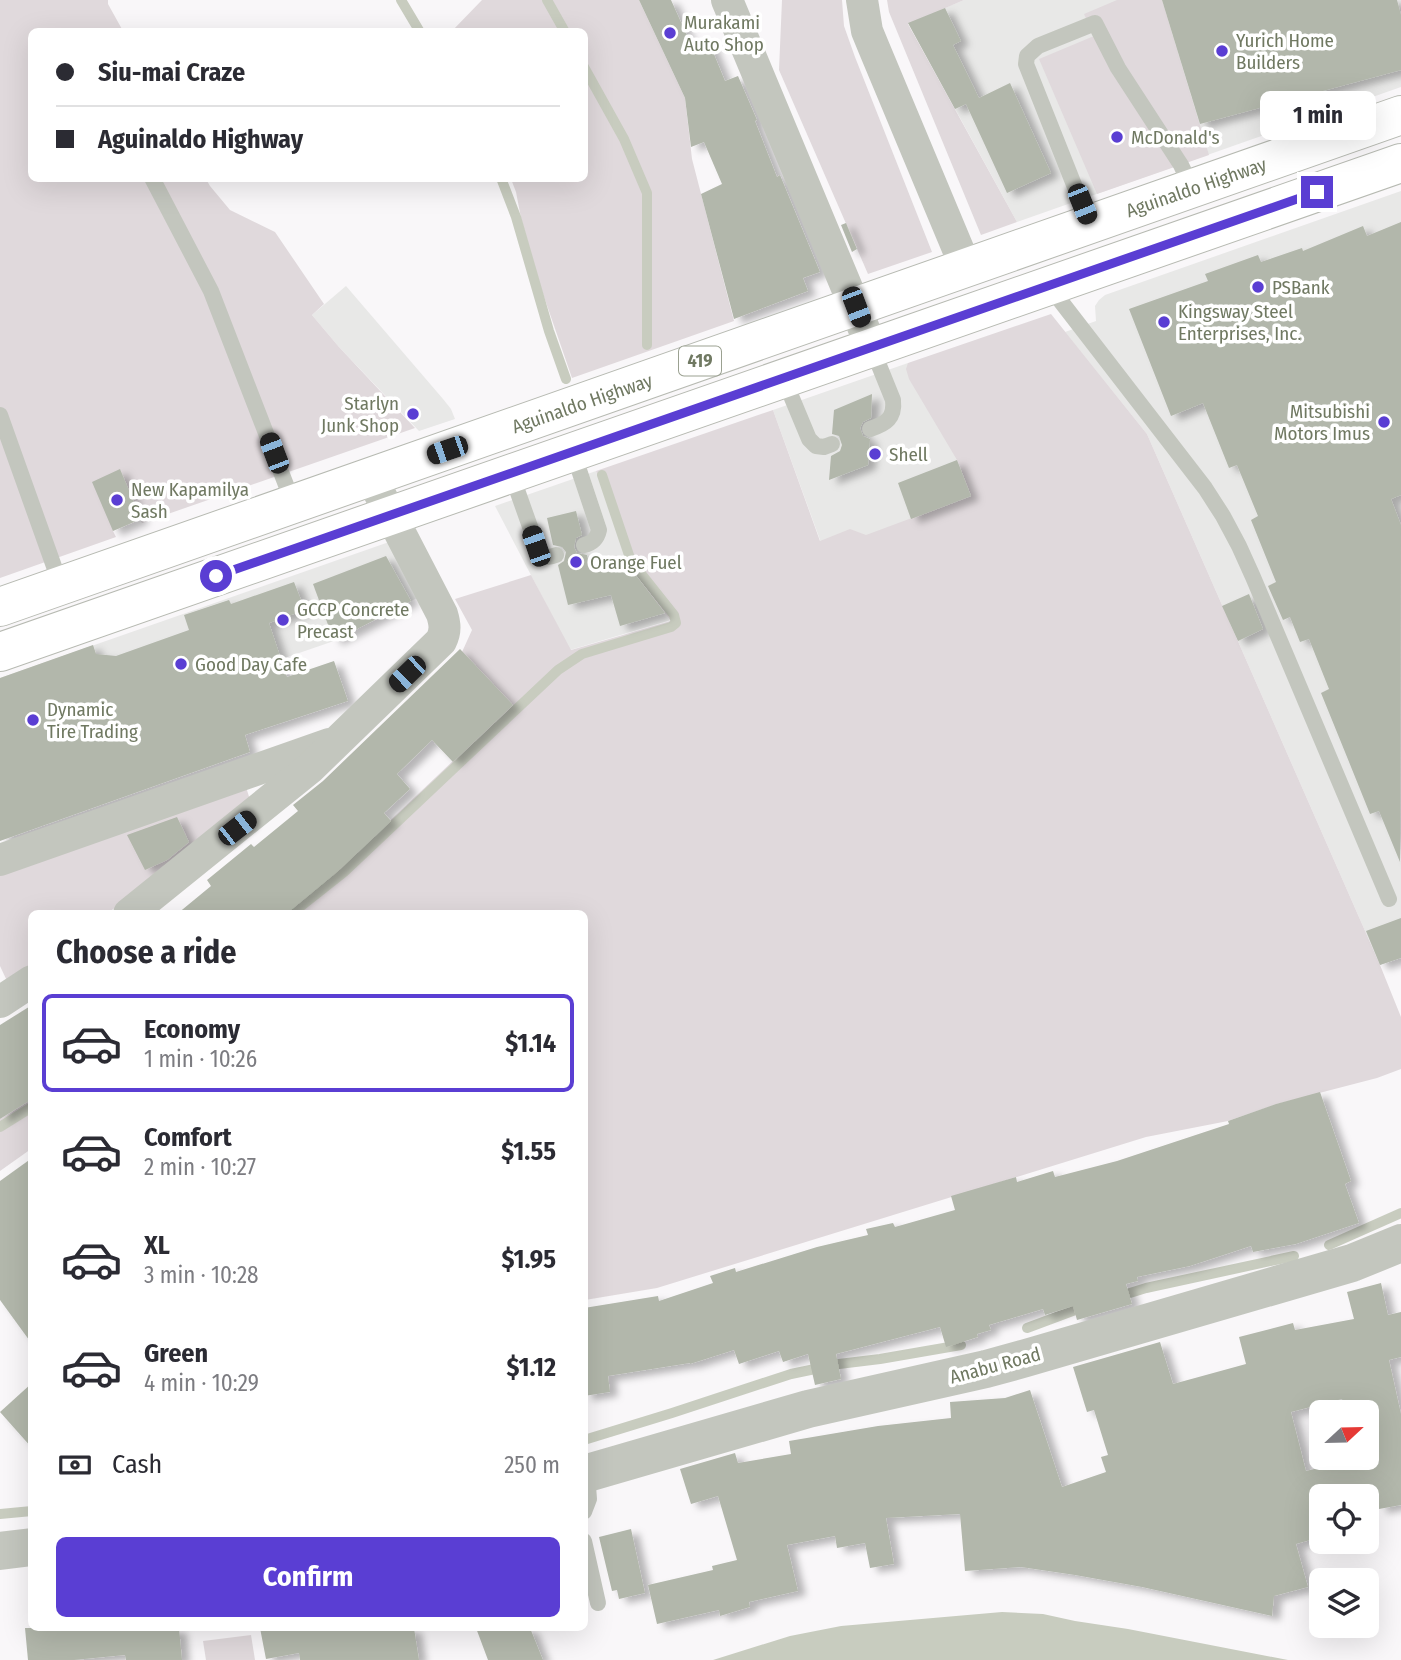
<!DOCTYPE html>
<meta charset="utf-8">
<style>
:root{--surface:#fff;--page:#f7f7f7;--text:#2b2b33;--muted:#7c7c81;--line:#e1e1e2;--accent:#5a3ed3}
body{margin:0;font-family:"Fira Sans Condensed",sans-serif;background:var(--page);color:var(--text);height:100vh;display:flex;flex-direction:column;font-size:26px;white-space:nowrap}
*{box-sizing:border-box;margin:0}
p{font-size:23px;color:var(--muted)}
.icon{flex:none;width:38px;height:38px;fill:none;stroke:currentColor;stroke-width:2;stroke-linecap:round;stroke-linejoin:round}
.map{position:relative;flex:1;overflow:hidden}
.panel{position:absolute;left:28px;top:910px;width:560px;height:721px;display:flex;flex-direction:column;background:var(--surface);border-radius:10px;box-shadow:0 7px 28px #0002}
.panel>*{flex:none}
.top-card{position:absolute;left:28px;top:28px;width:560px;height:154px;border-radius:10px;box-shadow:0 7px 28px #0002;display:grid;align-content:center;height:154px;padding:0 28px;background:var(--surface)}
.needle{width:46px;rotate:68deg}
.tools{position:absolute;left:1309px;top:1400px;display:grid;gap:14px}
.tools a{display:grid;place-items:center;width:70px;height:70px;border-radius:10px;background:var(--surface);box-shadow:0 7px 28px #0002;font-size:35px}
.end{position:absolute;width:32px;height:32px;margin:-16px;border:9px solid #5a3ed3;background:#fff;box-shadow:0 0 0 4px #fff}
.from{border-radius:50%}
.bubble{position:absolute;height:49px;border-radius:10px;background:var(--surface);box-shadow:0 7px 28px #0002;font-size:23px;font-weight:700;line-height:49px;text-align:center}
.car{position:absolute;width:21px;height:42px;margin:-21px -10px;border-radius:9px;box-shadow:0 0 5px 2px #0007;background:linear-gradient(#222 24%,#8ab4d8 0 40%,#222 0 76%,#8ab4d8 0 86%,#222 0)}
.top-card b{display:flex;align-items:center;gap:24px;height:66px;font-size:26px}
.top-card b+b{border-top:2px solid var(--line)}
.top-card i{width:18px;height:18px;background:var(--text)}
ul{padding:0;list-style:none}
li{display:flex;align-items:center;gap:21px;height:98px;margin:0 14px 10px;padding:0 14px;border:4px solid transparent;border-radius:10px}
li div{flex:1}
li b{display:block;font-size:26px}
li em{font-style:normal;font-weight:700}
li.selected{border-color:var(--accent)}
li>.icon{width:63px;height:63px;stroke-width:1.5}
h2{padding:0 28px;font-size:32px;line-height:84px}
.pay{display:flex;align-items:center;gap:18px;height:77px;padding:0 28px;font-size:26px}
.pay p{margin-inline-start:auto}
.primary-button{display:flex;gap:14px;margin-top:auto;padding:14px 28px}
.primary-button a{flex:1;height:80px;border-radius:10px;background:var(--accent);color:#fff;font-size:28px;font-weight:700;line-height:80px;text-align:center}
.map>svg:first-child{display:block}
</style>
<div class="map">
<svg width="1401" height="1660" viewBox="0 0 1401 1660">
<defs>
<filter id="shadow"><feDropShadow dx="8" dy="4.5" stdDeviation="3.5" flood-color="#0004"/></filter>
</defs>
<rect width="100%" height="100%" fill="#f9f7f9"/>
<!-- built -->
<g fill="#e8e8e7">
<polygon points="964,0 1401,0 1401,87 1017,222 908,23"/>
<polygon points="1401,191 1401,957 1380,965 1147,434 1065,332 1096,321 1095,306 1099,300 1105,295"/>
<polygon points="346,286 443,399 451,409 455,419 419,431 339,347 312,315"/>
<polygon points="908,363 988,498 828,562 773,410"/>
<polygon points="596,471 628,565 671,620 570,650 495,506"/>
<polygon points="389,542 419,597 334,641 0,756 0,678"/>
</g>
<!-- green -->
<g fill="#e0d9dc">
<polygon points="0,0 108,0 108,4 123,31 32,32 32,178 206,179 210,186 230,210 275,232 324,304 312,315 339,347 415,428 142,523 120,470 113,531 116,537 0,578"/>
<polygon points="482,0 639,0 685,98 692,159 734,321 572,378 541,288 521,218 516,192 511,179 584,178 584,32 451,32"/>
<polygon points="782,0 842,0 844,26 855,57 932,252 868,274 779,70"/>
<polygon points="887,0 964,0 908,24 1017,222 981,235 889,12"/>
<polygon points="1117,0 1162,0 1209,155 1097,194 1039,59 1094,36 1084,14"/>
<polygon points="1051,314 1147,434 1380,965 1401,1017 1401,1069 1377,1078 1277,1104 1228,1121 1146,1137 657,1288 585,1300 584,914 286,914 340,868 512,705 462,652 472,630 455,599 531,575 571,650 671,621 628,565 596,471 773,410 820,541 850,529 866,535 971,496 957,460 909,379 906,369 908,363"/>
<polygon points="246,787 251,803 108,913 32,914 31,967 8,983 0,966 0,872"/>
<polygon points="31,1099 31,1149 0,1171 0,1119"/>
<polygon points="251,1635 255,1660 206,1660 203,1641"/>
</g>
<!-- water -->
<polygon fill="#c8ccbf" points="1002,1612 1043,1614 1075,1621 1128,1629 1288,1660 713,1660 790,1636 841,1626"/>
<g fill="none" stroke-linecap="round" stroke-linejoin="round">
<!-- stream -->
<g stroke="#c8ccbf" stroke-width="10">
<polyline points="401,0 420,32"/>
<polyline points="547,0 565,32"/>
<polyline points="584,67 624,139 647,193 647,345"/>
<polyline points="501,178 516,217 549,331 566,379"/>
<polyline points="291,914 344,872 558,670 582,654 671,627 676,623 674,615 631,561 602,475"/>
<polyline points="0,1127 32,1107"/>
<polyline points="1329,1245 1401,1213"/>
<polyline points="1117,1297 1146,1288 1294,1256"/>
<polyline points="1027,1328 1086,1306"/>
<polyline points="584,1440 672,1413 791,1374 839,1364 880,1359 961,1345"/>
<polyline points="0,1514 32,1511"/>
</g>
</g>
<!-- building -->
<g fill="#b2b7ab" fill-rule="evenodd" filter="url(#shadow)">
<polygon points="639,0 671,0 693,49 709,42 725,81 738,76 757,120 755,121 777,177 780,175 820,272 803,278 808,291 734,319 701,194 722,184 704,142 691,147 685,98"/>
<polygon points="1162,0 1397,0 1401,15 1401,70 1200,124"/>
<polygon points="945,8 961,41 953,45 979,98 1010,83 1051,173 1007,193 966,104 955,109 908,23"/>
<polygon points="1401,222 1401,495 1391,499 1401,525 1400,862 1379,811 1370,814 1345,752 1321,693 1329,689 1309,639 1300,642 1290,617 1283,620 1268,586 1276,582 1251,520 1258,516 1237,465 1229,468 1203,403 1171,416 1129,309 1208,281 1205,274 1258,255 1261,262 1302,248 1303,251 1363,226 1367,236"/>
<polygon points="846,223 857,249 852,252 841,225"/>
<polygon points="872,394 871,418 863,422 860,428 863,436 870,439 868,465 829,480 831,456 840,451 842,445 839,436 832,434 834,410"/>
<polygon points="957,460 971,496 911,519 898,483"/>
<polygon points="120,469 141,519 113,531 92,482"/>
<polygon points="576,511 582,535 576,538 574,547 577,553 587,555 590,570 624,560 665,613 620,626 611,595 568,605 558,565 564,561 566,552 562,547 553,545 547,518"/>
<polygon points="386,556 411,601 334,641 313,584"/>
<polygon points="294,582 305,610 269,623 287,677 334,661 348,701 245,735 250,752 0,841 0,678 93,645 96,654 116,656 189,630 184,615 229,600 231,604"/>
<polygon points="1249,594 1263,629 1238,641 1222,606"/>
<polygon points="460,649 513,705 453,762 432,740 397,774 410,789 384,813 391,821 338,871 286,914 177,914 211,886 207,880 251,844 254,847 298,811 293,805 323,781"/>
<polygon points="177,817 189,842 167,860 145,870 127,835"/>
<polygon points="1401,918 1401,958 1380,965 1366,931"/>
<polygon points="32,1005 32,1099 0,1119 0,1025"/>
<polygon points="1320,1092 1351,1181 1345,1184 1359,1223 1296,1244 1253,1252 1251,1246 1190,1266 1137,1277 1138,1281 1126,1284 1132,1304 1077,1320 1073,1306 1045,1315 1043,1309 989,1325 991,1330 977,1334 978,1337 946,1347 940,1327 836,1354 841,1379 815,1385 808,1354 783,1362 779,1351 739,1364 734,1350 690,1364 690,1363 608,1376 610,1392 584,1396 584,1308 658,1296 659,1301 713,1283 710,1276 735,1268 736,1272 817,1247 868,1235 866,1229 893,1223 895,1227 955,1210 951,1196 1016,1177 1017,1182 1053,1171 1055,1177 1117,1161 1229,1124 1228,1121 1276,1104"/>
<polygon points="32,1158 32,1344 0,1300 0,1181"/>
<path d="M1381 1283 1388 1315 1401 1312V1357L1389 1360 1401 1414V1505L1379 1509 1377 1496H1321V1537L1296 1544 1308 1587 1274 1596 1272 1616 1142 1587 1075 1575 1021 1567 965 1571 960 1514 886 1518 894 1564 870 1568 865 1543 837 1548 835 1536 787 1545 798 1591 749 1602 750 1607 720 1616 719 1610 657 1624 648 1585 713 1570 712 1566 737 1560 718 1496 691 1504 680 1469 735 1453 738 1463 791 1454 789 1441 878 1426 951 1418 950 1402 1005 1398 1030 1390 1062 1487 1106 1472 1101 1457 1108 1455 1094 1410 1087 1412 1073 1367 1160 1342 1173 1384 1195 1378 1246 1364 1239 1337 1293 1323 1295 1330 1354 1319 1347 1292ZM1342 1399 1346 1412H1367V1458H1359L1306 1471 1291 1412Z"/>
<polygon points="32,1383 32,1448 0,1412"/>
<polygon points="631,1529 645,1593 619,1599 617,1590 612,1591 599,1537"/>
<polygon points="25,1628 179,1628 182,1660 126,1660 125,1655 74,1660 28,1660"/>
<polygon points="260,1628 414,1628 419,1660 300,1660 299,1653 266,1659"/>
<polygon points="476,1628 530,1628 543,1660 488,1660"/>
</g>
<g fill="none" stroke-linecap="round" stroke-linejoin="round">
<defs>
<g id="trunk">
<polyline points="0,607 1401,115"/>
<polyline points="0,652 1401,163"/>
</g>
</defs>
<!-- trunk casing -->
<use href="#trunk" stroke="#b7bab2" stroke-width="40"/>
<!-- service -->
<g stroke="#c3c6be" stroke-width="16">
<polyline points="152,178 211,291 293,503"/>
<polyline points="1090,225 1026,64 1027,56 1038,46 1095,23 1118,68 1181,165 1192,188"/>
<polyline points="1049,286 1205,488 1223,516 1239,546 1253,577 1389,899"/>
<polyline points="784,379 809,439 816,446 824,447 832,444"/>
<polyline points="0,415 61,586"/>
<path d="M870 429C886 424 895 418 893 400L872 348"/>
<path d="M573 452 599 530C597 539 593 543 584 545"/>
<path d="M511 473 539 552C544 557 549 558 556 555"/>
<polyline points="584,1512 589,1499 587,1473"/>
<polyline points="584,1541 598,1603"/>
</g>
<!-- minor -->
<g stroke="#c3c6be" stroke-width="32">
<polyline points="727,0 872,348"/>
<polyline points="862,0 867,31 874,48 966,268"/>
<polyline points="0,860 329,744"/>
<path d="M129 914 310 768 441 641C446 631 445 624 442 614L371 477"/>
<polyline points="0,1002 32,981"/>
</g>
<!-- tertiary -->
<g stroke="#c3c6be" stroke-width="38">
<polyline points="584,1474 808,1409 986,1369 1026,1358 1352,1263 1401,1243"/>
<polyline points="0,1551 32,1547"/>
</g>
<!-- trunk -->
<use href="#trunk" stroke="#fff" stroke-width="38"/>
</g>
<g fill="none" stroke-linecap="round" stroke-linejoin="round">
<!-- route -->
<polyline stroke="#5a3ed3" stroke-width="9" points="216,576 1317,192"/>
</g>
<!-- markers -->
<g fill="#5a3ed3" stroke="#fff" stroke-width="2.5">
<circle cx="670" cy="33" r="7"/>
<circle cx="1222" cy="51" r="7"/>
<circle cx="1117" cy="137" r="7"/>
<circle cx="1258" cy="287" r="7"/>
<circle cx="1164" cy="322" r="7"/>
<circle cx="413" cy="414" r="7"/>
<circle cx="1384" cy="422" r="7"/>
<circle cx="875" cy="454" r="7"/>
<circle cx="117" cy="500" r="7"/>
<circle cx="576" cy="562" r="7"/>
<circle cx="283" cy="620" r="7"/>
<circle cx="181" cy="664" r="7"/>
<circle cx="33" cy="720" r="7"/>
</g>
<g text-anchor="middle" stroke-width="7" stroke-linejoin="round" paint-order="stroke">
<!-- shield labels -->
<rect fill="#fff" stroke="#9ba191" stroke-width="2" x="679" y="346.5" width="42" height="29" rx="5"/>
<g font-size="18" font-weight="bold" fill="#707962">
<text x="700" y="367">419</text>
</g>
<!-- poi labels -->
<g font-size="19" fill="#707962" stroke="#fff" text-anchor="start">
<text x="684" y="29">Murakami<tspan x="684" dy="22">Auto Shop</tspan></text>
<text x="1236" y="47">Yurich Home<tspan x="1236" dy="22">Builders</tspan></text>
<text x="1131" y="144">McDonald's</text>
<text x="1272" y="294">PSBank</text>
<text x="1178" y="318">Kingsway Steel<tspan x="1178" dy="22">Enterprises, Inc.</tspan></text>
<text x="399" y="410" text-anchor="end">Starlyn<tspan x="399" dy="22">Junk Shop</tspan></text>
<text x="1370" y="418" text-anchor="end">Mitsubishi<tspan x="1370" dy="22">Motors Imus</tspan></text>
<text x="889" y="461">Shell</text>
<text x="131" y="496">New Kapamilya<tspan x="131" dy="22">Sash</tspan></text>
<text x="590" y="569">Orange Fuel</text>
<text x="297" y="616">GCCP Concrete<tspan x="297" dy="22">Precast</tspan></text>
<text x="195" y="671">Good Day Cafe</text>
<text x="47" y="716">Dynamic<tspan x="47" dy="22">Tire Trading</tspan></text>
</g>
<!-- street labels -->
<g font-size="19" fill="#707962" stroke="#fff">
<text transform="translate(1196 187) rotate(-19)" y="7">Aguinaldo Highway</text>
<text transform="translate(582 403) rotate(-19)" y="7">Aguinaldo Highway</text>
<text transform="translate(995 1365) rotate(-15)" y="7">Anabu Road</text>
</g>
</g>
</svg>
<div class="tools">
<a><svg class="needle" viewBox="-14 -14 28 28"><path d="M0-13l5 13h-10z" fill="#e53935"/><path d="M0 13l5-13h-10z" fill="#7c7c81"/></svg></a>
<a><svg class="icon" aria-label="locate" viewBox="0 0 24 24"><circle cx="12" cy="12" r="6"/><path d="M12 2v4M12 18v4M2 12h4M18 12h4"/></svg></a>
<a><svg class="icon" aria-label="layers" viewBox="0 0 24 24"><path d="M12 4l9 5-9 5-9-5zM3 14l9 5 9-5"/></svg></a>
</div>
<i class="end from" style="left:216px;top:576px"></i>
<i class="end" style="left:1317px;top:192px"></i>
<div class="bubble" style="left:1260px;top:91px;width:116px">1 min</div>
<i class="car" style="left:1082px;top:204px;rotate:158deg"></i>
<i class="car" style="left:856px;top:307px;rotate:159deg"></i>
<i class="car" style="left:447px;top:450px;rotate:251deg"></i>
<i class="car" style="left:274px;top:453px;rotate:339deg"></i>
<i class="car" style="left:536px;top:546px;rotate:341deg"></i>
<i class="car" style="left:407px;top:674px;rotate:226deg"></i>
<i class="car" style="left:237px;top:828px;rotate:52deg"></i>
<div class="top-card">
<b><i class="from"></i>Siu-mai Craze</b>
<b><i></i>Aguinaldo Highway</b>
</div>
<section class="panel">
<h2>Choose a ride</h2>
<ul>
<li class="selected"><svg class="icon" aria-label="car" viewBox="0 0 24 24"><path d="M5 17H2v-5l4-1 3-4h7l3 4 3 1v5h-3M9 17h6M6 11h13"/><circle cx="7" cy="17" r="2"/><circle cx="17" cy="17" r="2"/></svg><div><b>Economy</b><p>1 min · 10:26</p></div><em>$1.14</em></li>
<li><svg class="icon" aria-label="car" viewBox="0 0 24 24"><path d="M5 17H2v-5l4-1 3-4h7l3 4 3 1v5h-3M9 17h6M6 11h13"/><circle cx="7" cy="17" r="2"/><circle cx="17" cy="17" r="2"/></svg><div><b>Comfort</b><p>2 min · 10:27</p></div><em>$1.55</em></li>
<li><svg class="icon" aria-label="car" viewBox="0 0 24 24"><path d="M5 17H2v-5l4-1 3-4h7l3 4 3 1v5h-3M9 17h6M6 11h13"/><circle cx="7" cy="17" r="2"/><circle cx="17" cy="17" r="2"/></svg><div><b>XL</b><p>3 min · 10:28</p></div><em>$1.95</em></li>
<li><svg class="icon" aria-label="car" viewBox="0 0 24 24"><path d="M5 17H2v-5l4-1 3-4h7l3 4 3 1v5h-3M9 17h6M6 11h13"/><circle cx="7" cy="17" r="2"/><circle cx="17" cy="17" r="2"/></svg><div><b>Green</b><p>4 min · 10:29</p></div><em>$1.12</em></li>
</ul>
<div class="pay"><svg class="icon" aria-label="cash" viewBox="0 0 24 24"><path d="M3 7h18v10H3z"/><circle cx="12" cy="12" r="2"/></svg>Cash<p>250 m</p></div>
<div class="primary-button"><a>Confirm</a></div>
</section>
</div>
